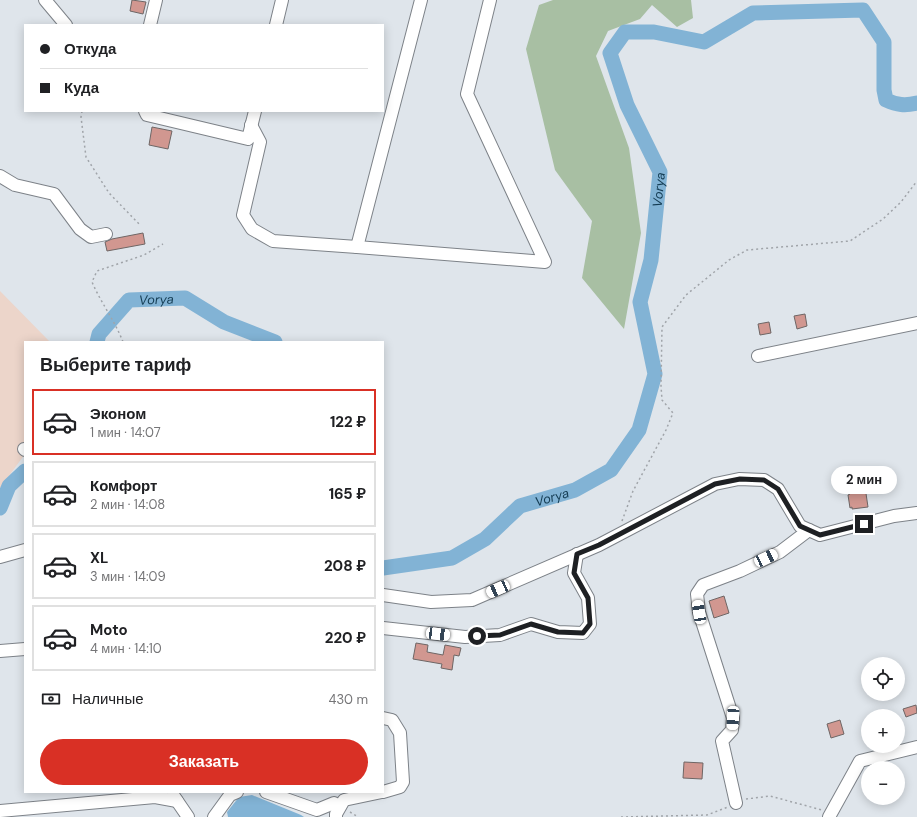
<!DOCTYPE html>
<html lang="ru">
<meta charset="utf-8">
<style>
:root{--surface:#fff;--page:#f6f6f6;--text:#202124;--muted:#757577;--line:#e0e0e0;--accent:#d93025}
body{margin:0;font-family:"DM Sans",sans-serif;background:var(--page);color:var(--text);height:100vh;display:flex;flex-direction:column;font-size:15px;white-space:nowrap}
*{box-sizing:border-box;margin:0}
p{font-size:13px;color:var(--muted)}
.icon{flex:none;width:22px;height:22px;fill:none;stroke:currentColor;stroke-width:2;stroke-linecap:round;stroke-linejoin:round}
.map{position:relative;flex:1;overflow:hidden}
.drawer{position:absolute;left:24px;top:341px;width:360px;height:452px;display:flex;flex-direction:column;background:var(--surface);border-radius:0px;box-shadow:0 2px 10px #0003}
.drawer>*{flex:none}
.banner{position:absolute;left:24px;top:24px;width:360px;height:88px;border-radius:0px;box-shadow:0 2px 10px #0003;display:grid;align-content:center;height:88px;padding:0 16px;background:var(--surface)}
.fabs{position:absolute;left:861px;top:657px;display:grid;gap:8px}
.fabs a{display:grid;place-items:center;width:44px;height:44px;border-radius:50%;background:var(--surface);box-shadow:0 2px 10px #0003;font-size:20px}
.end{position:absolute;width:18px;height:18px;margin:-9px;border:5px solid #1e2023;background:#fff;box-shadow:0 0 0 2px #fff}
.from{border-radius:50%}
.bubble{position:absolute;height:28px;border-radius:14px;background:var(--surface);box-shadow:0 2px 10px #0003;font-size:13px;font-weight:700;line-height:28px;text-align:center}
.car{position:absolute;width:12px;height:24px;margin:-12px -6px;border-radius:5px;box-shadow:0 0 3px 1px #0007;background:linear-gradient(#fff 24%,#345 0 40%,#fff 0 76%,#345 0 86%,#fff 0)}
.banner b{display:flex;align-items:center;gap:14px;height:38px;font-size:15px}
.banner b+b{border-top:1px solid var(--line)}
.banner i{width:10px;height:10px;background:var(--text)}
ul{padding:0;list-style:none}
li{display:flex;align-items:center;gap:12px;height:66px;margin:0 8px 6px;padding:0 8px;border:2px solid var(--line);border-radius:0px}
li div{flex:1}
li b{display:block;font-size:15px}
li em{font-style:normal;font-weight:700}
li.on{border-color:var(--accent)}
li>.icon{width:36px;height:36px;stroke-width:1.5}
h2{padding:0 16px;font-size:18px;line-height:48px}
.pay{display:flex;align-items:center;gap:10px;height:44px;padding:0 16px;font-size:15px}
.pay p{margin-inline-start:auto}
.action{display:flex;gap:8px;margin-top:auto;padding:8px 16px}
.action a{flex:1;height:46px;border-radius:24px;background:var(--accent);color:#fff;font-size:16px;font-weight:700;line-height:46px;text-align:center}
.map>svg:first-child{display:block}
</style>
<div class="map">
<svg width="917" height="817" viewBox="0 0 917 817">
<rect width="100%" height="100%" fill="#dfe5eb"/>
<!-- industrial -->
<polygon fill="#ecd5ca" points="0,291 50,342 25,342 25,454 0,488"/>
<!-- green -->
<polygon fill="#a8bfa3" points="553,0 691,0 693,18 677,27 652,5 640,19 608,31 596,56 629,148 641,233 624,329 582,278 592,221 555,170 526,49 539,5"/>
<!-- water -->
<polygon fill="#82b3d5" points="252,795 301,815 304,817 228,817 227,812 239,797"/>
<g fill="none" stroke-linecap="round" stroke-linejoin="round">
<!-- river -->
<g stroke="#82b3d5" stroke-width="15">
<path id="s1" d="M97 342 99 334 129 300 185 298 224 322 275 342"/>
<polyline points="0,508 9,486 25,471"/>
<path id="s2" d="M383 568 452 558 485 539 520 506 575 490 611 470 639 430 655 374 640 302 651 260 660 172 627 105 610 53 625 32H654L704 42 753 13 863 10 884 42V90L886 100C897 105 905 106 917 103"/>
</g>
</g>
<!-- building -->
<g fill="#d19790" stroke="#6e6665">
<polygon points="132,0 146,2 143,14 130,11"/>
<polygon points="152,127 172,131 168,149 149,145"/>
<polygon points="143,233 145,244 107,251 105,242 112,239"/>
<polygon points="805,314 807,326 797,329 794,316"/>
<polygon points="769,322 771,333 760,335 758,324"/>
<polygon points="864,480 868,507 852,509 852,507 850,508 848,495 850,494 848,483"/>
<polygon points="724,596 729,613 714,618 709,601"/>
<polygon points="416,643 428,645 427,652 443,655 445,645 461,648 459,656 454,655 452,670 441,668 442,664 413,659"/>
<polygon points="916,705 917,713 906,717 903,709"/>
<polygon points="840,720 844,734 831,738 827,724"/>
<polygon points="684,762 703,763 702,779 683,778"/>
</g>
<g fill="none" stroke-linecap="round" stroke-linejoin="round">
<defs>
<g id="minor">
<polyline points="45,0 66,25"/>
<polyline points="150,25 156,0"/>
<polyline points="276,25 282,0"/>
<polyline points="145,111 147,115 248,139 255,111"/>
<polyline points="251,125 260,142 243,215 252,229 273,241 357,247 421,0"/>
<polyline points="0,176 15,185 54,194 80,229 91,237 106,234"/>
<polyline points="357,247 545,262 467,94 490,0"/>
<polyline points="758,356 917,323"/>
<polyline points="24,449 25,450"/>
<polyline points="0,557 25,550"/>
<polyline points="383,595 431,602 472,600 599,545 715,484 739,479 764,480 778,489 800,526 820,535 894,516 917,513"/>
<polyline points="383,628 465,637 500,635 531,624 558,632 583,633 590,624 588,598 574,573 577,554"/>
<polyline points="0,651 25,649"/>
<polyline points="266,792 317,810 334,803 340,806"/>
<polyline points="383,792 400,787 403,782 400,733 392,720 383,718"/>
<polyline points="173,795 188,817"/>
<polyline points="736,803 722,741 732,730 733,718 699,612 697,594 703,585 740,571 780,552 809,530"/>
<polyline points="0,811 155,797 177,801"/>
<polyline points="214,817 230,795 237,792"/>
<polyline points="336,817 336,814 344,800 382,792"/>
<polyline points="829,817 860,761 917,747"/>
</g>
</defs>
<!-- minor casing -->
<use href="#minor" stroke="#7d8288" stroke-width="14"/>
<!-- path -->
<g stroke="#a0a4a9" stroke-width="1.5" stroke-dasharray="2 3" stroke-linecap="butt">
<polyline points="82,111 81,117 86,157 109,193 141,226"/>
<path d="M123 342C115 321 101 303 92 282L97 271 144 255 163 244"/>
<polyline points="622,521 633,491 666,430 673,413 662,400 661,386 662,327 686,295 729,260 747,250 850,241 883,219 901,202 917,181"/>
<polyline points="746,799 770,796 822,810"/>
<polyline points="350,812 358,817"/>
<polyline points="621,817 707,815 728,807"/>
</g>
<!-- minor -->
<use href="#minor" stroke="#fff" stroke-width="12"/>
</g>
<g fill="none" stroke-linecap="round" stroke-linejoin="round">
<!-- route -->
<polyline stroke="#1e2023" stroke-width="5" points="477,636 500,635 531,624 558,632 583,633 590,624 588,598 574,573 577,554 599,545 715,484 740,479 764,480 778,489 800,526 820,535 864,524"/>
</g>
<g text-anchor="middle" stroke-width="3.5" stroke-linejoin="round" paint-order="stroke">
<!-- water labels -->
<g font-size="13" font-style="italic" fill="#143c53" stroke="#dfe5eb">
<text dy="5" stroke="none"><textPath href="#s2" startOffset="549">Vorya</textPath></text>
<text dy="5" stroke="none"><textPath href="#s1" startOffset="81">Vorya</textPath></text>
<text dy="5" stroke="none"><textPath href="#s2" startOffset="189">Vorya</textPath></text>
</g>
</g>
</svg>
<div class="fabs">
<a><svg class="icon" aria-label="locate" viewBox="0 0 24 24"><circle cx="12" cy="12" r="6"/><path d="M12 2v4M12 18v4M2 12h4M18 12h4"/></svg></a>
<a>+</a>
<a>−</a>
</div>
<i class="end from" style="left:477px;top:636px"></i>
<i class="end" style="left:864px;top:524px"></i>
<div class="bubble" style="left:831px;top:466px;width:66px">2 мин</div>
<i class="car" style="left:766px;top:558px;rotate:65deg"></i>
<i class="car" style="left:498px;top:589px;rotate:246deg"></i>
<i class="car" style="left:699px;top:612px;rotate:351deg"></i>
<i class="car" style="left:438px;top:634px;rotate:97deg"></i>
<i class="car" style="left:733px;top:718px;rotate:183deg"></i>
<div class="banner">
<b><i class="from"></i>Откуда</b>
<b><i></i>Куда</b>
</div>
<section class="drawer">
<h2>Выберите тариф</h2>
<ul>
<li class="on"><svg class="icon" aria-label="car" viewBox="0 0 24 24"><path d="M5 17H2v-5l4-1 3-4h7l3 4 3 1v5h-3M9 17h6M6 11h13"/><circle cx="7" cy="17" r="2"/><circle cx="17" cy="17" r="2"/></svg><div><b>Эконом</b><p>1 мин · 14:07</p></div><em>122 ₽</em></li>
<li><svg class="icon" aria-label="car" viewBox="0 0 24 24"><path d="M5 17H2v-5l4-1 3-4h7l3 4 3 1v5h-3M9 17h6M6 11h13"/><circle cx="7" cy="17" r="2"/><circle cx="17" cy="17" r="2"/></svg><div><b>Комфорт</b><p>2 мин · 14:08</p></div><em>165 ₽</em></li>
<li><svg class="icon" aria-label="car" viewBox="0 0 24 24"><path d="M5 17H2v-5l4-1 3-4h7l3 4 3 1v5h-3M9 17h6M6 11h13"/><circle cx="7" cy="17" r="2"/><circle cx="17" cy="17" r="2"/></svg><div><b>XL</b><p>3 мин · 14:09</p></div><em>208 ₽</em></li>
<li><svg class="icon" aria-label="car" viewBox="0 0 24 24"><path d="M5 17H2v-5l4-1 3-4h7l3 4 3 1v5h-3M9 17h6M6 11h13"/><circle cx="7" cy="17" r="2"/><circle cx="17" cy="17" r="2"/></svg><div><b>Moto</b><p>4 мин · 14:10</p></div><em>220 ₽</em></li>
</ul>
<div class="pay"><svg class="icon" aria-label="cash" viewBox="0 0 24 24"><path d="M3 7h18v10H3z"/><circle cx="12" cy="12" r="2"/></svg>Наличные<p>430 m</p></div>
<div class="action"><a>Заказать</a></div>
</section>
</div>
